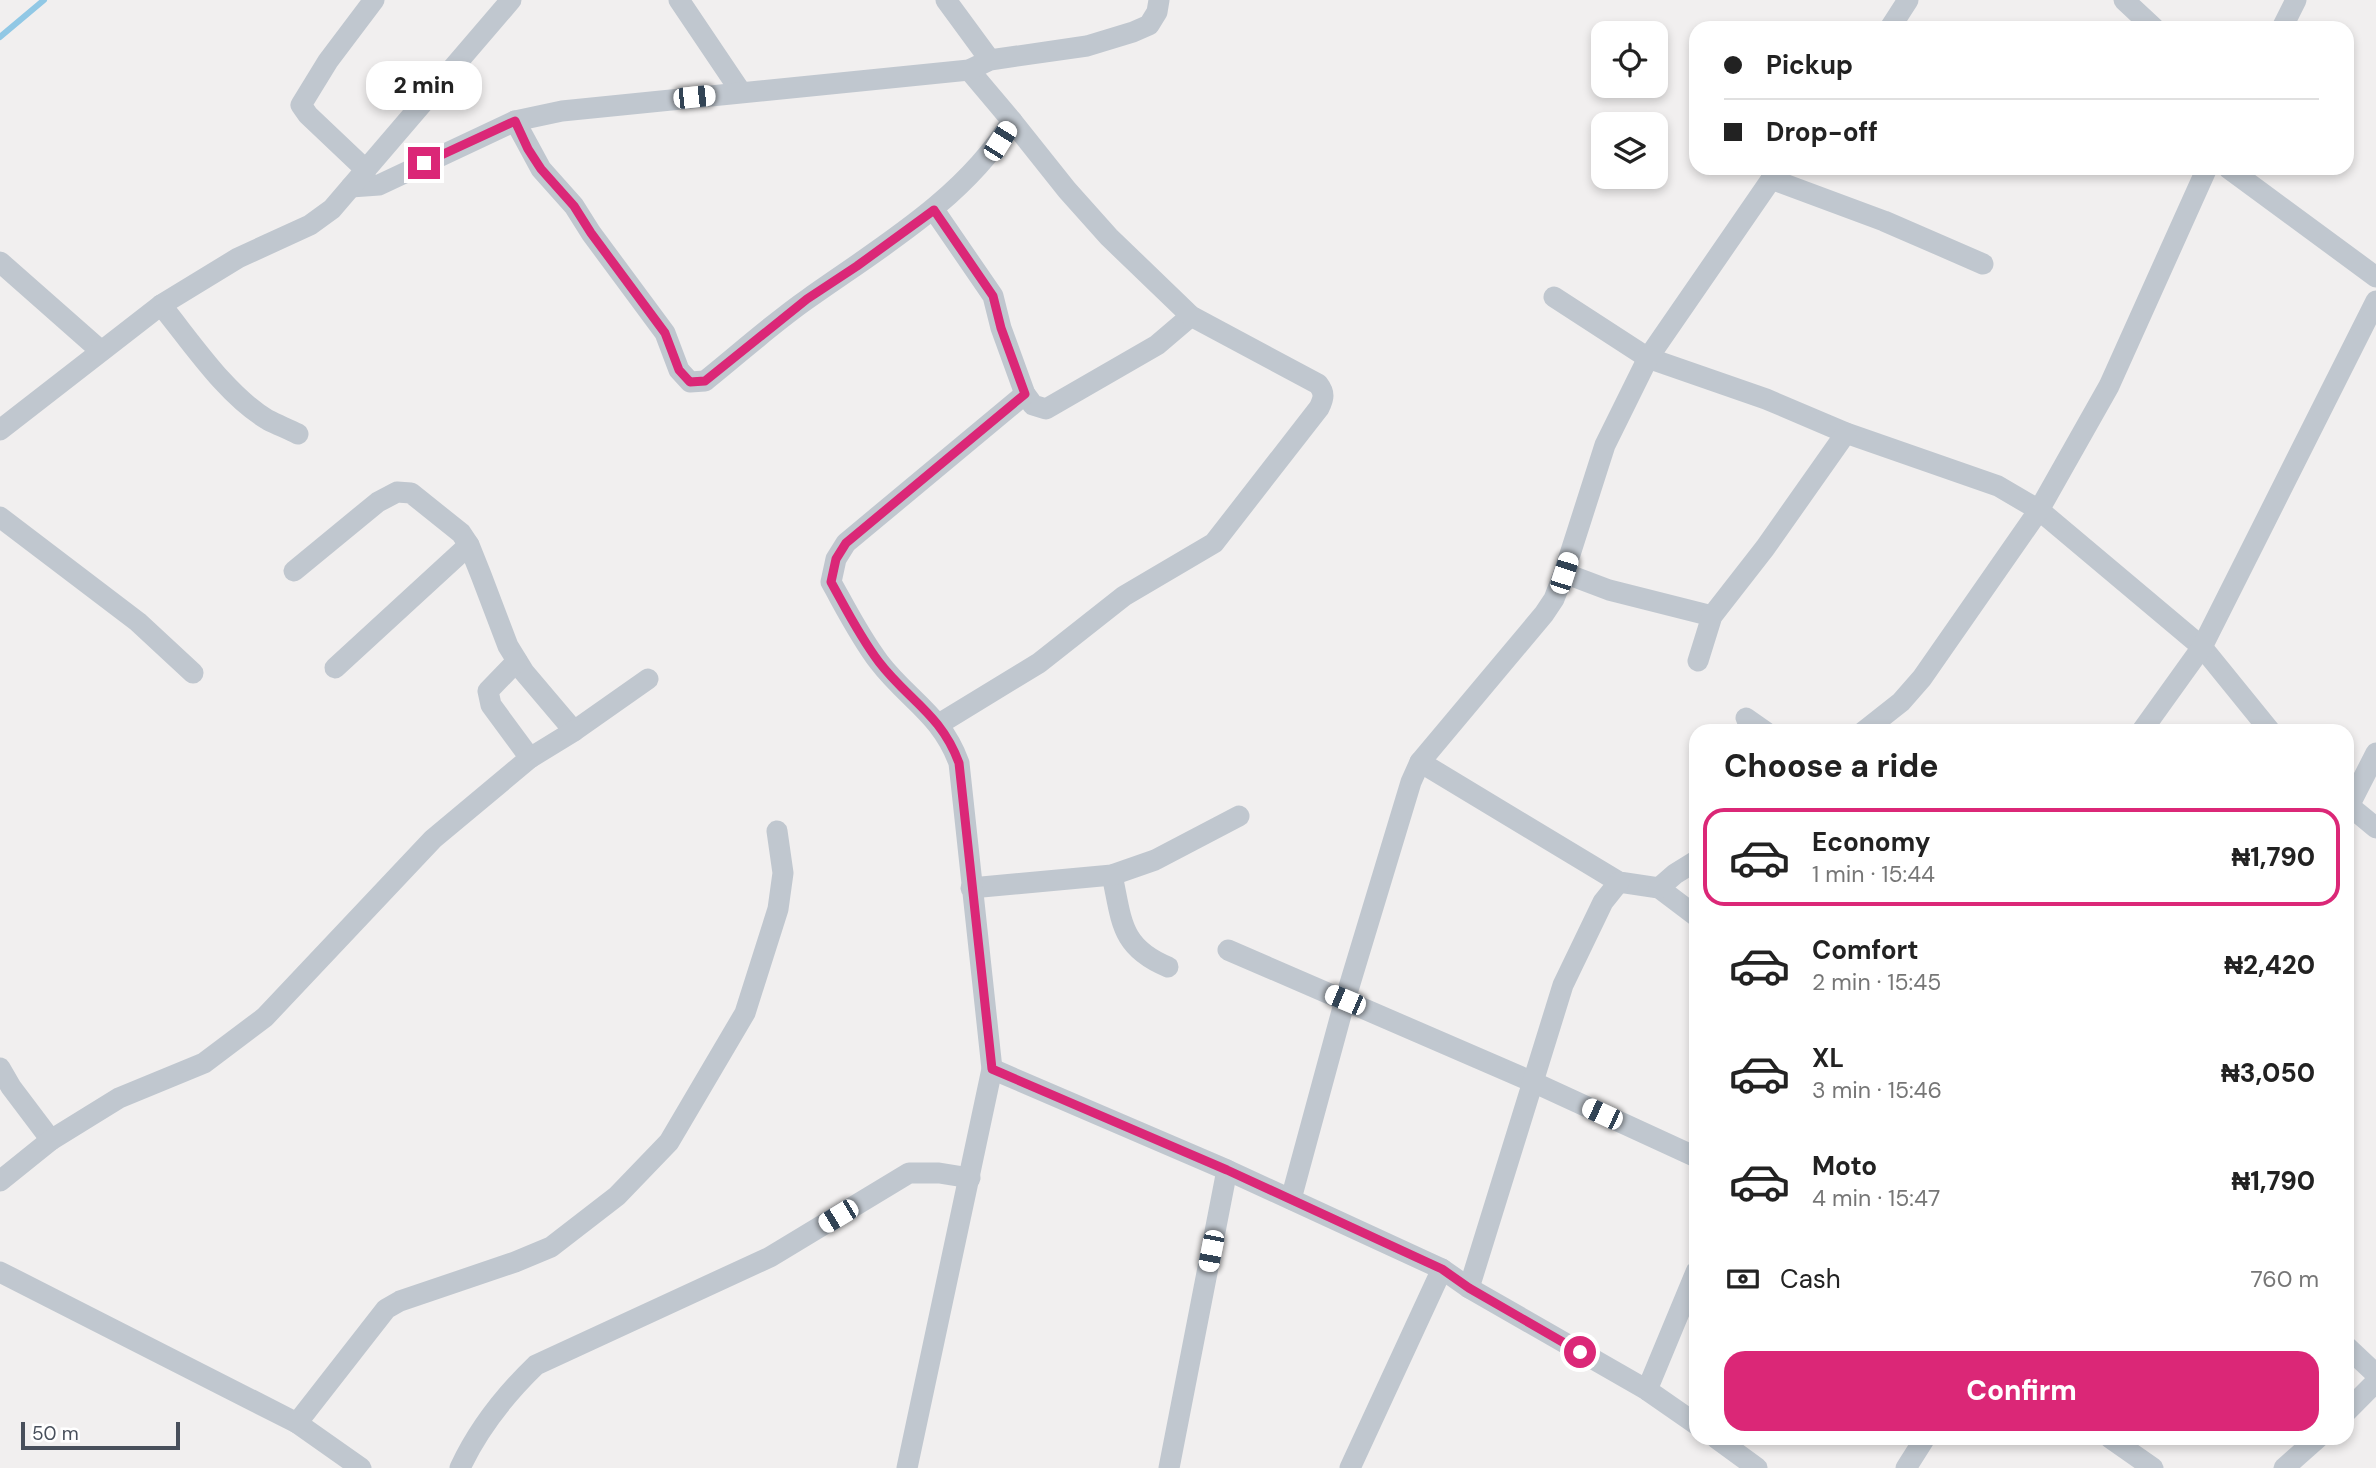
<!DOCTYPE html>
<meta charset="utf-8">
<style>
:root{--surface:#fff;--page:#f2f2f2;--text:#222;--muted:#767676;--line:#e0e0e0;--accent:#db2777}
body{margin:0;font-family:"DM Sans",sans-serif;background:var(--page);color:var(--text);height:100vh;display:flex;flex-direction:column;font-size:26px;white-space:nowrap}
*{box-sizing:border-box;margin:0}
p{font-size:23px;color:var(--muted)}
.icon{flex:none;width:38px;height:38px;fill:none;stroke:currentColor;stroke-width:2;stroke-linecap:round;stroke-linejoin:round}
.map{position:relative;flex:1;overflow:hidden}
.drawer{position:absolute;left:1689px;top:724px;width:665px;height:721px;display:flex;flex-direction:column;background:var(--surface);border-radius:21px;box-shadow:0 4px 10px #0003}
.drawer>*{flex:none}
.guide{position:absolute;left:1689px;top:21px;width:665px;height:154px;border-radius:21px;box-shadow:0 4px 10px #0003;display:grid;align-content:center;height:154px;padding:0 35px;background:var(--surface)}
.tools{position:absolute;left:1591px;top:21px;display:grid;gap:14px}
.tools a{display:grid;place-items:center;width:77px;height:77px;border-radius:14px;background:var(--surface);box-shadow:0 4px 10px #0003;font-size:35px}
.scale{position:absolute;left:21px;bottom:18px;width:159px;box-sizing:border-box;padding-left:7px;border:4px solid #484f5b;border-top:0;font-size:19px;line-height:24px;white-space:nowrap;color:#484f5b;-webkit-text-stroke:5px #fff;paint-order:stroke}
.end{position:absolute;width:32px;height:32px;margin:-16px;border:9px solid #db2777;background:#fff;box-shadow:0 0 0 4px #fff}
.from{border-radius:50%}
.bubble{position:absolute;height:49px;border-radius:21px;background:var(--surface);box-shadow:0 4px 10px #0003;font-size:23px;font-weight:800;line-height:49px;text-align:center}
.car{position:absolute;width:21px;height:42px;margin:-21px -10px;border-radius:9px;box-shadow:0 0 5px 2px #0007;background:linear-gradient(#fff 24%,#345 0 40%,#fff 0 76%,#345 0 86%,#fff 0)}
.guide b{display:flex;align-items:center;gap:24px;height:66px;font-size:26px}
.guide b+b{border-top:2px solid var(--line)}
.guide i{width:18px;height:18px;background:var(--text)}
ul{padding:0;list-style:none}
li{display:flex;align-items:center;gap:21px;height:98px;margin:0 14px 10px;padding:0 21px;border:4px solid transparent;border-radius:21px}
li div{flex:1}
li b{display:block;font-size:26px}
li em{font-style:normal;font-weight:800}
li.selected{border-color:var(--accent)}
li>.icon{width:63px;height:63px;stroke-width:1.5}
h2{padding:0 35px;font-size:32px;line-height:84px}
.pay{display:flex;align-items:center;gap:18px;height:77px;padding:0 35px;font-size:26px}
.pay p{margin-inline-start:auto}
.button{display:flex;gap:14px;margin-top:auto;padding:14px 35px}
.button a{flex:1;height:80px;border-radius:21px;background:var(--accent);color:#fff;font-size:28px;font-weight:800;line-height:80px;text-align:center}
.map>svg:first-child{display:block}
</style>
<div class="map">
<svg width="2376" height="1468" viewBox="0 0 2376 1468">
<rect width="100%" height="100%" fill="#f1efef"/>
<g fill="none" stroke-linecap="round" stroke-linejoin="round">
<!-- stream -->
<polyline stroke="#91c8e5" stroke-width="6" points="0,37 44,0"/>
<!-- street -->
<g stroke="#c0c7cf" stroke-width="21">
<polyline points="679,0 741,92"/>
<polyline points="946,0 990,60"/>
<polyline points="2124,0 2154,28"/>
<polyline points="1890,28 1908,0"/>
<polyline points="2282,28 2296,0"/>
<path d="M515 121 541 169 574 206 591 233 665 333 679 370 690 382 705 381C740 353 773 323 809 298 881 247 965 198 1012 121L969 70"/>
<polyline points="2228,168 2376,277"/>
<polyline points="366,170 308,115 301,105 328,61 374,0"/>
<polyline points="1771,179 1884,221 1983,264"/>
<polyline points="351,187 379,185 515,121 562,111 969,70 990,60 1087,46 1133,32 1149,25 1157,12 1159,0"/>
<polyline points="934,210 993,296 1001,328 1025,394 1033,405 1046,409 1157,345 1191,316"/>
<polyline points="0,262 101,351"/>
<polyline points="1554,297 1648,358 1766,399 1846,433 1998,486 2039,510 2202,647 2271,732"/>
<path d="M161 305C192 343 226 395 268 420 278 425 288 429 298 434"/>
<polyline points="0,430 161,305 238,258 310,225 332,209 511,0"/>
<polyline points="0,517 138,622 193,673"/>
<polyline points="294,571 378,502 397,492 411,493 461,533 469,545 481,575 508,646 524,672 574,731"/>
<polyline points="1564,573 1609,590 1712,616"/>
<polyline points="517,661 488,691 491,705 530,758"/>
<polyline points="1698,661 1712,616 1765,548 1846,433"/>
<polyline points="335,668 469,545"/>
<polyline points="1746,718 1766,732"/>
<path d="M939 724 1039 663 1124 596 1214 543 1319 408C1324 398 1325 393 1318 384L1191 316 1109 237 1067 190 1012 121"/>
<polyline points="1863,732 1901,702 1922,678 2039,510 2109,386 2207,168"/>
<polyline points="2141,732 2202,647 2376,301"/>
<polyline points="1420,762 1619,882 1659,888 1696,916"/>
<polyline points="2347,804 2376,828"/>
<polyline points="2349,806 2376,753"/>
<path d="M1112 875C1122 921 1120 947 1168 967"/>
<polyline points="971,888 1112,875 1155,860 1239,816"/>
<polyline points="1659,888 1675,874 1696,861"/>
<polyline points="1228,950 1533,1082 1696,1157"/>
<polyline points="0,1068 11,1087 51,1140"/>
<polyline points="992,1069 1227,1170 1442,1269 1469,1288 1647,1390 1696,1424"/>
<polyline points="0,1181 51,1140 119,1098 204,1063 265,1017 433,839 530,758 574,731 648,679"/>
<polyline points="1291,1199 1345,1000 1411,782 1420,762 1544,614 1554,599 1564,573 1605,445 1648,358 1779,168"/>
<polyline points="0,1272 297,1423 361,1468"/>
<polyline points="1469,1288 1563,985 1603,902 1619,882"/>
<polyline points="2347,1347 2376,1374"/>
<polyline points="1647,1390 1696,1272"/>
<polyline points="2347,1411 2376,1382"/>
<polyline points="297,1423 386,1309 400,1301 515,1262 551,1247 617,1196 669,1142 745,1013 778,909 783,873 777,831"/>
<polyline points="1716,1438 1757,1468"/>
<polyline points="2110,1438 2153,1468"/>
<path d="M460 1468C478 1429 505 1395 536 1365L770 1257 909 1173H939L970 1178"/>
<path d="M907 1468 992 1069 959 763C941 714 908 700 879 662 860 637 846 609 831 582L836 559 846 543 1025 394"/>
<polyline points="1169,1468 1227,1170"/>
<polyline points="1350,1468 1442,1269"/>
<polyline points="1906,1468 1925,1438"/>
<polyline points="2284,1468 2318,1438"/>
</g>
</g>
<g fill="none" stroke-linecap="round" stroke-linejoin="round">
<!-- route -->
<path stroke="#db2777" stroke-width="9" d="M424 163 515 121 528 149 541 169 574 206 591 233 665 333 679 370 690 382 705 381 807 299 857 266 934 210 993 296 1001 328 1025 394 846 543 836 559 831 582C846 609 860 637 879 662 908 700 941 714 959 763L992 1069 1227 1170 1442 1269 1469 1288 1580 1352"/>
</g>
</svg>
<div class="tools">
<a><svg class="icon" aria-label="locate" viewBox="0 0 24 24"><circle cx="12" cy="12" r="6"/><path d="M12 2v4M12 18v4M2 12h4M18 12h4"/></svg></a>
<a><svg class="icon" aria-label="layers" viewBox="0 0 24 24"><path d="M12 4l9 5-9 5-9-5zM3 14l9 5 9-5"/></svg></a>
</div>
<div class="scale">50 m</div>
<i class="end from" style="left:1580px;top:1352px"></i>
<i class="end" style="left:424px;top:163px"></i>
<div class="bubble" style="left:366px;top:61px;width:116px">2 min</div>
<i class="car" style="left:694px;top:97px;rotate:84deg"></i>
<i class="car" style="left:1000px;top:141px;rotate:32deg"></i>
<i class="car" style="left:1564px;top:573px;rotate:18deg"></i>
<i class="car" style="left:1345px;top:1000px;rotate:293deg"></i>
<i class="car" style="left:1602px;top:1114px;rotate:295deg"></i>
<i class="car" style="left:838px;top:1216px;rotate:239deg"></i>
<i class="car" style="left:1211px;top:1251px;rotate:191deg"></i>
<div class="guide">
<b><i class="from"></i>Pickup</b>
<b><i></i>Drop-off</b>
</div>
<section class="drawer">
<h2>Choose a ride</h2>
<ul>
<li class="selected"><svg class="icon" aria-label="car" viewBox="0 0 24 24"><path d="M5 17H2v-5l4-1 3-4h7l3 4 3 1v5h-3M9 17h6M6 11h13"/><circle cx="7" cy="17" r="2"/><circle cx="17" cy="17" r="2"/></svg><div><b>Economy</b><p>1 min · 15:44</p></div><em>₦1,790</em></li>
<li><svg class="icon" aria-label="car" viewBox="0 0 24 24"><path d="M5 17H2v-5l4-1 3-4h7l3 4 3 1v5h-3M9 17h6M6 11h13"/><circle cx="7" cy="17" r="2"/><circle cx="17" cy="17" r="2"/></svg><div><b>Comfort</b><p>2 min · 15:45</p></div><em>₦2,420</em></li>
<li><svg class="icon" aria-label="car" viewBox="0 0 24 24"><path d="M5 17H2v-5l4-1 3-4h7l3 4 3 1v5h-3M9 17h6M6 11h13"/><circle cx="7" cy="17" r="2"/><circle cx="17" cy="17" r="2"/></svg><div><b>XL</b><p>3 min · 15:46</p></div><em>₦3,050</em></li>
<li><svg class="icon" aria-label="car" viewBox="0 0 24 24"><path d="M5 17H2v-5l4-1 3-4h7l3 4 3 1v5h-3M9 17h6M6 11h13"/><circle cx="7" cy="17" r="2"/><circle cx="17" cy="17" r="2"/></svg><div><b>Moto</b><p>4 min · 15:47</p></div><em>₦1,790</em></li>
</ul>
<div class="pay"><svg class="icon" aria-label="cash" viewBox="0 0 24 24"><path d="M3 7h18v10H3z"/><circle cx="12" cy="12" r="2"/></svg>Cash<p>760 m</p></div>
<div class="button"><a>Confirm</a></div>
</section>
</div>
